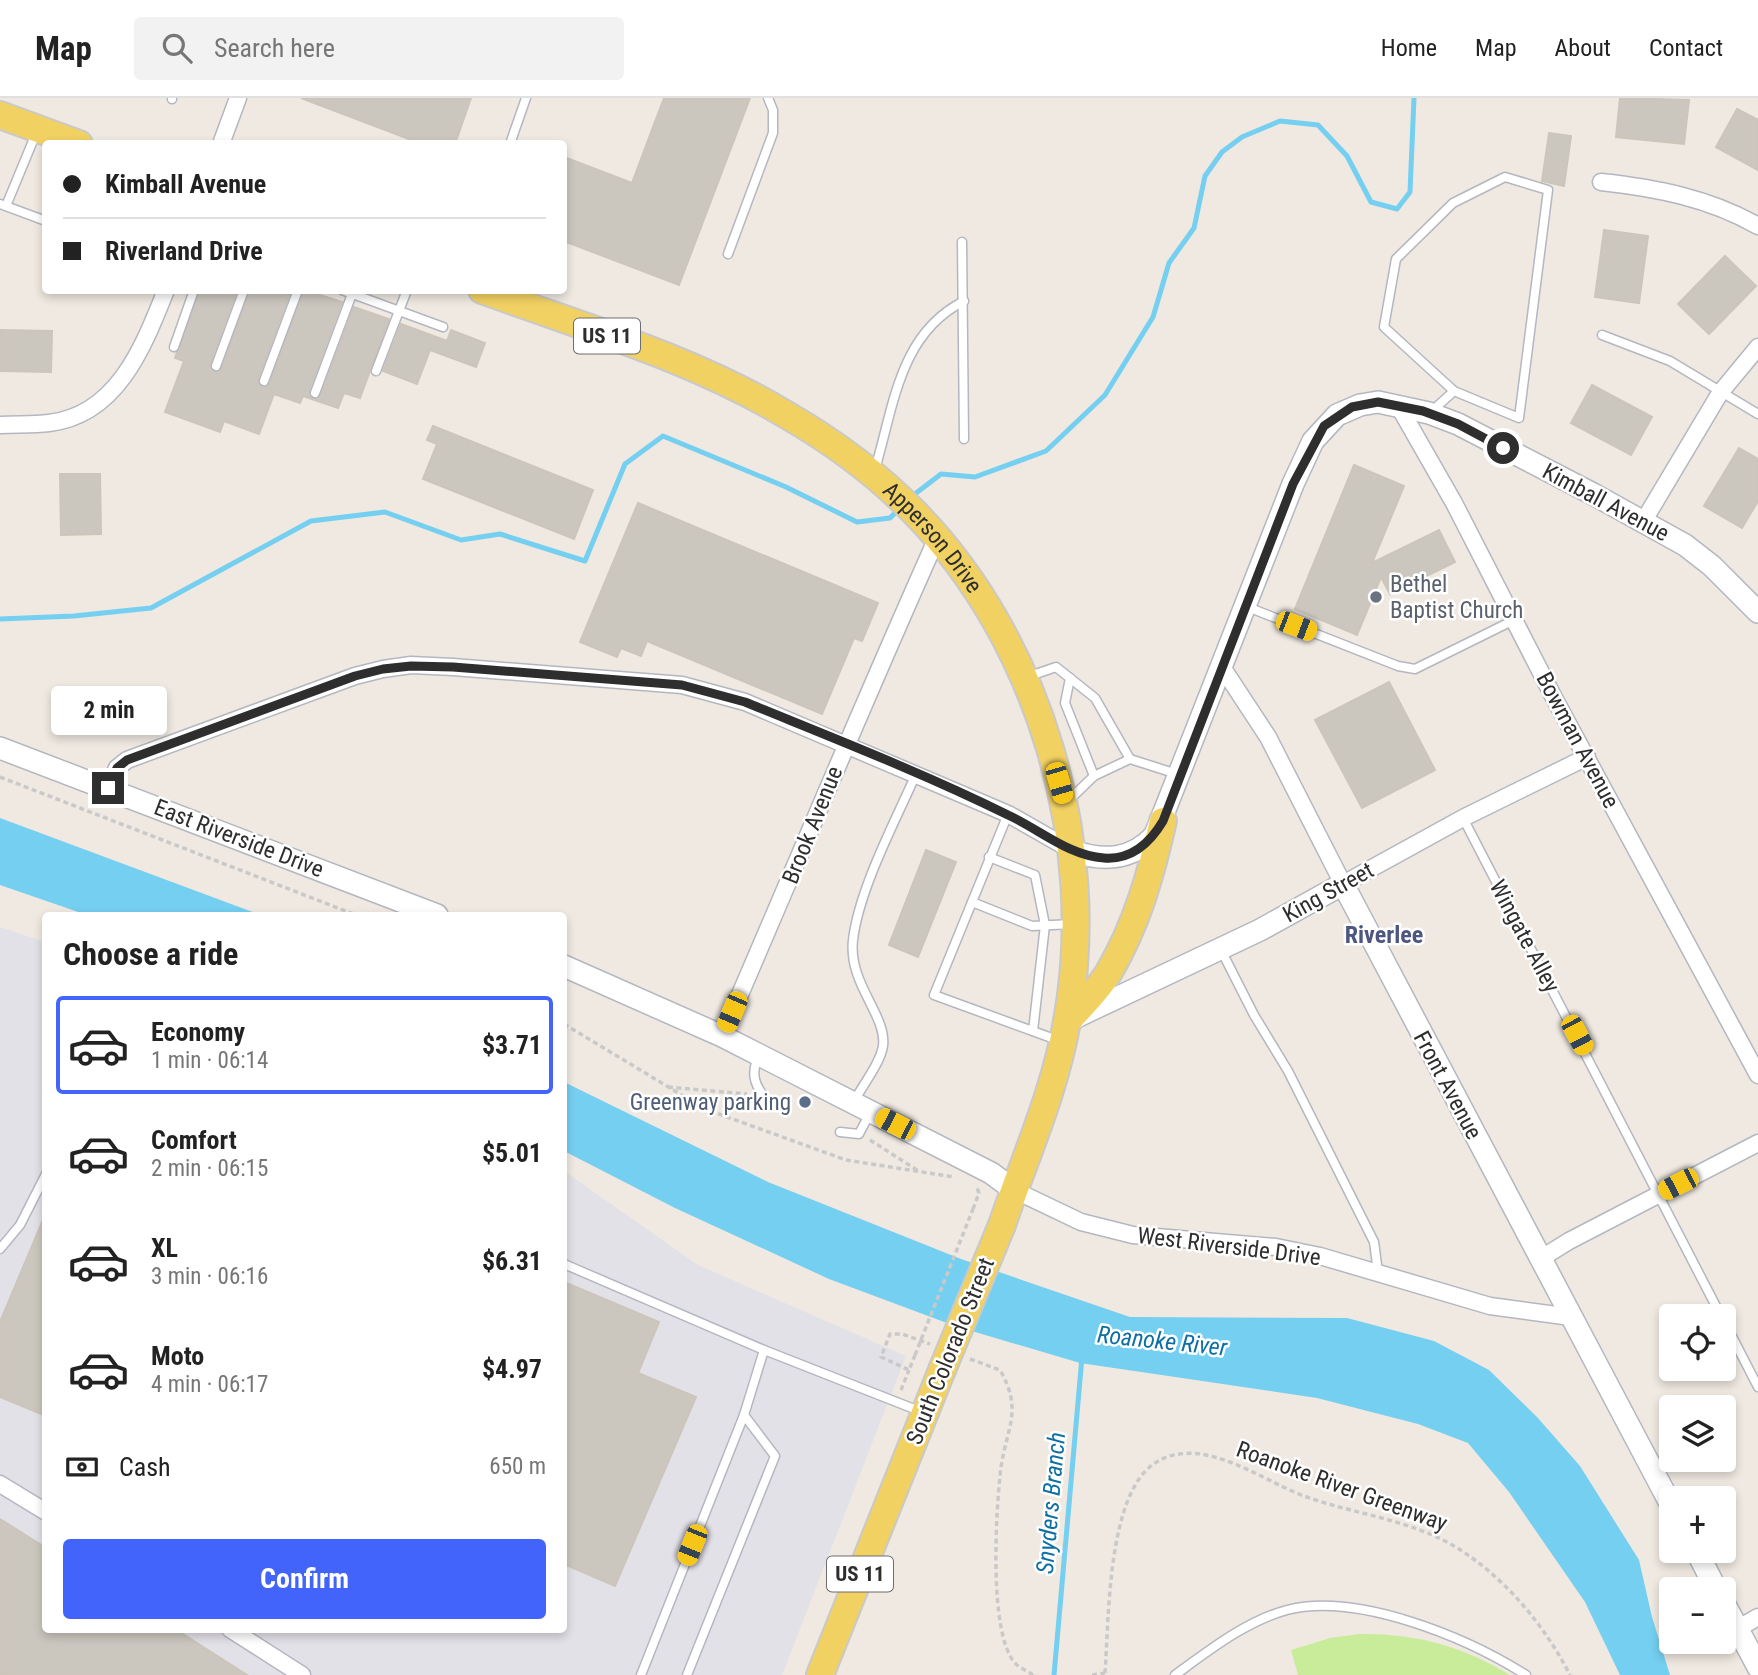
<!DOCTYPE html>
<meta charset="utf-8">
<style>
:root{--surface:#fff;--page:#f2f2f2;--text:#222;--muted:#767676;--line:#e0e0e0;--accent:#4264fb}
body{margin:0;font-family:"Roboto Condensed",sans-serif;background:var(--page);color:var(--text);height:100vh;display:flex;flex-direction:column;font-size:26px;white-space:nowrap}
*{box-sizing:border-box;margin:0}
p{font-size:23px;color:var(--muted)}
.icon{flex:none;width:38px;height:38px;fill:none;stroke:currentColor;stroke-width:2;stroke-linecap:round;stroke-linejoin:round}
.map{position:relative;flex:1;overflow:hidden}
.panel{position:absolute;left:42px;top:814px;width:525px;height:721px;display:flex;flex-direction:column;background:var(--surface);border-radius:7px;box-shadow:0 4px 10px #0003}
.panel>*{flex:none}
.banner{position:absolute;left:42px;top:42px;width:525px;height:154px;border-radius:7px;box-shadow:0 4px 10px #0003;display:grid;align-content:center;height:154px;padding:0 21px;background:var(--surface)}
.controls{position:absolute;left:1659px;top:1206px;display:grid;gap:14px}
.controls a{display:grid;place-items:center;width:77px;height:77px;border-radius:7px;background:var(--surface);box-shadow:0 4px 10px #0003;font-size:35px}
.end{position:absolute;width:32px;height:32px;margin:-16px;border:9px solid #2e2e2e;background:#fff;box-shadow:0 0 0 4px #fff}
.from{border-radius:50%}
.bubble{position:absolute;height:49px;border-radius:7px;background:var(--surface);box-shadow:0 4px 10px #0003;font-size:23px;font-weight:700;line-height:49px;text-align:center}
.car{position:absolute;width:21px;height:42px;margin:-21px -10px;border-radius:9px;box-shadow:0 0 5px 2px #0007;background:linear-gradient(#f5c518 24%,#345 0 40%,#f5c518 0 76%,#345 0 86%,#f5c518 0)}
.banner b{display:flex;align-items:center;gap:24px;height:66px;font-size:26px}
.banner b+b{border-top:2px solid var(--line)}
.banner i{width:18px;height:18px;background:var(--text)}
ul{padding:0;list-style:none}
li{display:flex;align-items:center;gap:21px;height:98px;margin:0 14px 10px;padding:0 7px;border:4px solid transparent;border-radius:7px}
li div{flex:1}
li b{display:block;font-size:26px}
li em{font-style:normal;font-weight:700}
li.selected{border-color:var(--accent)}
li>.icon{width:63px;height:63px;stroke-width:1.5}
h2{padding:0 21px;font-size:32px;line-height:84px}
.pay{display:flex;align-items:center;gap:18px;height:77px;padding:0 21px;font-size:26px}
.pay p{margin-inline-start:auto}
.button{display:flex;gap:14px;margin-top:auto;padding:14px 21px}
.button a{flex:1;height:80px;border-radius:7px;background:var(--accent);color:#fff;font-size:28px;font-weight:700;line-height:80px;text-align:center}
header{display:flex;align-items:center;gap:42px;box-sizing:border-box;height:98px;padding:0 35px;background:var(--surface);border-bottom:2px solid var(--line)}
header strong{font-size:33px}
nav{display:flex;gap:38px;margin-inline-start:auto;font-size:24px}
.search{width:490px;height:63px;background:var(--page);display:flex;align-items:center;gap:18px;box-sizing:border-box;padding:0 24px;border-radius:7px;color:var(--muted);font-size:26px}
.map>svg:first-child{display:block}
</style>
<header>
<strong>Map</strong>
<div class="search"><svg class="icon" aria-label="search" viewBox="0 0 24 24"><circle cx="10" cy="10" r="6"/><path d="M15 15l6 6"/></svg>Search here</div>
<nav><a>Home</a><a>Map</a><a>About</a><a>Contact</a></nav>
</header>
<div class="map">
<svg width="1758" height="1577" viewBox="0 0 1758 1577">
<rect width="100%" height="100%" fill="#efe9e1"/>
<!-- industrial -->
<polygon fill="#e3e1e8" points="0,829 45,844 46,1531 564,1531 564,1073 698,1167 906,1258 782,1577 0,1577"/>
<!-- pitch -->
<path fill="#c9ec9a" d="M1359 1536C1414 1535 1463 1548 1510 1577H1298L1291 1552 1330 1540Z"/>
<!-- water -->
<g fill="#75cff0">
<polygon points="0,720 261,817 87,817 0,787"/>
<polygon points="564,984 768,1084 961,1161 1130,1219 1347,1220 1434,1243 1489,1272 1537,1319 1580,1368 1639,1462 1652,1519 1670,1577 1620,1577 1585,1504 1509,1394 1468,1345 1418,1326 1317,1300 1080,1265 955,1228 829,1181 675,1110 564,1053"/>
</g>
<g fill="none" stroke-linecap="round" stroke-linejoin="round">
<!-- stream -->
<g stroke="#75cff0" stroke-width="5">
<polyline points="911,399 941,376 975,379 1046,353 1105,297 1153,219 1169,165 1194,130 1205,78 1222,54 1242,39 1280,23 1318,27 1347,58 1371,104 1397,111 1410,94 1414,0"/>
<polyline points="0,521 74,518 151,510 311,423 385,414 461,442 500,436 585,463 625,366 663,338 786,389 857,424 890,420 899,411"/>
<polyline points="1054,1577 1082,1259"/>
</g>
</g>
<!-- building -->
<g fill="#cbc7bf" stroke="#cbc5ba" stroke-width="2">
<polygon points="301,0 471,0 455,46 422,46"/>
<polygon points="664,0 750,0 679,187 564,143 564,59 632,85"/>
<polygon points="1620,0 1689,2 1684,46 1616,39"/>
<polygon points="1737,11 1758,22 1758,72 1716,49"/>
<polygon points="1549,35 1571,38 1564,88 1542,83"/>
<polygon points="1604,132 1648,138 1639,205 1595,199"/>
<polygon points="1725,158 1756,188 1709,236 1678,206"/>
<polygon points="200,192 237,192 210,266 211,272 216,274 222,270 250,192 291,192 258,281 259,287 264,290 270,285 304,192 342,204 309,293 313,301 321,297 354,209 389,221 360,300 344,295 338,310 303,298 300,305 274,296 259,336 224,323 220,334 165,314 184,263 175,260"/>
<polygon points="401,226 447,243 451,232 485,245 476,269 430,252 417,286 383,273"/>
<polygon points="0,232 52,233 51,274 0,273"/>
<polygon points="1592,287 1652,319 1631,357 1571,325"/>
<polygon points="433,328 593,392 574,441 423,381 437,346 427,342"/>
<polygon points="1739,350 1758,361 1758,403 1742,430 1704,408"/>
<polygon points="1354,367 1404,388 1372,465 1439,432 1455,464 1390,496 1381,479 1357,537 1295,511"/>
<polygon points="60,376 100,376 101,436 61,437"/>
<polygon points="638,405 878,505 862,543 854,540 822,616 647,543 641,558 621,550 617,559 580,544"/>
<polygon points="1389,584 1435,672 1362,710 1315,622"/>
<polygon points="926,752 956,764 918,859 889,847"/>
<polygon points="45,1117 46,1117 46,1318 0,1299 0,1224"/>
<polygon points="564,1184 659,1224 638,1275 696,1299 615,1488 564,1466"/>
<polygon points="0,1421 46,1450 46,1531 175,1531 247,1577 0,1577"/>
</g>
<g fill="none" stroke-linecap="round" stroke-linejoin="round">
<defs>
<g id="service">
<polyline points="172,1 172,0"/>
<polyline points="510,46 526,0"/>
<polygon points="1505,79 1548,92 1519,320 1454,293 1384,229 1396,161 1453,105"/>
<polyline points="0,106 46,123"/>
<polyline points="6,108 37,33"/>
<polyline points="962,144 964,341"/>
<polyline points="728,156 773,35 773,12 768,0"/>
<polyline points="342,192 443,229"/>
<polyline points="1602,237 1670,263 1758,316"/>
<polyline points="174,249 194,192"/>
<polyline points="216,268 244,192"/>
<polyline points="376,273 407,192"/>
<polyline points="264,283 298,192"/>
<polyline points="315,295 352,196"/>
<polyline points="1432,313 1454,293"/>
<path d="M875 371C894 308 899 236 964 203"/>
<polyline points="1245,508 1398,568 1415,571 1514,522"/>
<polyline points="1027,579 1056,569 1095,600 1130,661"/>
<polyline points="1070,580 1065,605 1094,678"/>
<polyline points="1067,704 1094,678 1130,661 1177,676"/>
<polyline points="1008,716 934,897 1060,943"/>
<polyline points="1463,720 1721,1218"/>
<polyline points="989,759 1035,777 1045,827 1033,933"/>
<polyline points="972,804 1032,828 1073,826"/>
<polyline points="1221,852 1254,917 1288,973 1374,1144 1378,1174"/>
<path d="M758 959C752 974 753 984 763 997"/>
<path d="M853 1005C862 988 880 966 883 948 887 917 848 886 853 842 859 791 895 724 916 676"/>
<polyline points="840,1034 859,1036 870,1015"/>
<polyline points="0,1151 20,1127 46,1076"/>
<polyline points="564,1166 764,1252 922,1314"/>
<polyline points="1724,1223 1758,1289"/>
<polyline points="641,1577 744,1317 764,1252"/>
<polyline points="687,1577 775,1358 744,1317"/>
<path d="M1175 1577C1208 1553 1246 1523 1287 1512 1357 1494 1466 1539 1526 1577"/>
</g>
<g id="minor">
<polyline points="221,46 238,0"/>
<path d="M1601 84C1656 90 1709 100 1758 128"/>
<polyline points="1398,307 1454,405 1552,596 1758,977"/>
<path d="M0 327C16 326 33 327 49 325 118 317 144 247 166 192"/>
<polyline points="1643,424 1720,295 1758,249"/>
<polyline points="1222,569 1268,639 1343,786 1463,720 1587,659"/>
<polyline points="108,690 117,670 127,662 355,578 383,571 411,567 453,569 682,587 745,604 1008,716 1073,753"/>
<path d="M722 938C794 772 863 605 937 440"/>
<polyline points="1014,1092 1081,1124 1133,1137 1276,1149 1320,1158 1490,1208 1571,1219"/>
<polyline points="1540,1161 1569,1143 1758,1045"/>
<polyline points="0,1386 46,1414"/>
<polyline points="230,1531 302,1577"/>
<polyline points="1737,1531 1758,1519"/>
</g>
<g id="tertiary">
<polyline points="0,650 437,817"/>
<path d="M1073 753C1104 764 1132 762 1155 737L1293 386 1313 343 1337 317 1360 307 1378 304 1429 315 1458 326 1593 396 1685 447 1712 468 1758 514"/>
<polyline points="564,868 722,938 991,1075 1014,1092"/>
<polyline points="1072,921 1260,832 1343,786 1671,1407"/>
<polyline points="1696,1452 1716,1491"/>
<polyline points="1724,1505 1758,1569"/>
</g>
<g id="primary">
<polyline points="0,17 79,46"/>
<path id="s1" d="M482 192C583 229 692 260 785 316 832 343 877 376 915 415 1041 544 1099 747 1067 923 1055 994 1025 1059 1002 1127"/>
<path d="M1067 924C1081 908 1098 892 1109 874 1137 826 1151 776 1163 723"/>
<polyline points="820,1577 942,1272"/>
</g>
</defs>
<!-- service casing -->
<use href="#service" stroke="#b4b7c1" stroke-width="11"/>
<!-- minor casing -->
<use href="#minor" stroke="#b4b7c1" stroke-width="19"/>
<!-- tertiary casing -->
<use href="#tertiary" stroke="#b4b7c1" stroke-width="24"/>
<!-- primary casing -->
<use href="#primary" stroke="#c9c9c9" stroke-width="30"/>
<!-- path -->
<g stroke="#c9c9c9" stroke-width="3.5" stroke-dasharray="5 3.5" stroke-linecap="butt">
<polyline points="0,679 356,817"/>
<polyline points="564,926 705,1011 846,1062 954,1079"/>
<polyline points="668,989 747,996"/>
<polyline points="870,1042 917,1072"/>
<polyline points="973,1111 979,1095 977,1090"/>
<polyline points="915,1257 909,1272 881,1259 890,1236 902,1236 930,1246"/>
<path d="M970 1261 1000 1272C1023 1312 1007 1329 1001 1369 996 1410 988 1535 1015 1565 1019 1570 1028 1573 1033 1577"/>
<polyline points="901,1292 909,1272"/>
<path d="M1105 1575C1109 1521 1107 1396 1155 1365 1168 1356 1186 1354 1201 1356 1238 1362 1270 1385 1304 1398 1356 1417 1411 1421 1459 1451 1506 1481 1545 1528 1570 1577"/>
<polyline points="1092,1577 1105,1575"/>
</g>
<!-- service -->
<use href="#service" stroke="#fff" stroke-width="8"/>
<!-- minor -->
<use href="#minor" stroke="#fff" stroke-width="16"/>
<!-- tertiary -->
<use href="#tertiary" stroke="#fff" stroke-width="21"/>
<!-- primary -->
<use href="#primary" stroke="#f2d163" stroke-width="26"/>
<defs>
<polyline id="primary-bridge" points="942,1272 1002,1127"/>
</defs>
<!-- primary-bridge casing -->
<use href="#primary-bridge" stroke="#c9c9c9" stroke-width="30" stroke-linecap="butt"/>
<!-- path-bridge -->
<polyline stroke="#c9c9c9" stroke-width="3.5" stroke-dasharray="5 3.5" stroke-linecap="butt" points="915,1257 973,1111"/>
<!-- primary-bridge -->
<use href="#primary-bridge" stroke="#f2d163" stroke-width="26"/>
</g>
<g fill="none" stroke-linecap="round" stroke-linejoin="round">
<!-- route -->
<path stroke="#2e2e2e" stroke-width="9" d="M108 690 117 670 127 662 355 578 383 571 411 568 453 569 682 587 745 604C833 640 923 675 1008 717 1039 731 1069 758 1104 760 1131 762 1150 745 1163 723L1293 386 1324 328 1352 309 1378 304 1423 313 1458 326 1503 350"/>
</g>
<!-- markers -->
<circle fill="#6b7280" stroke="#fff" stroke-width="2.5" cx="1376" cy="499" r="7"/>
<circle fill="#5c6f8a" stroke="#fff" stroke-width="2.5" cx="805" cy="1004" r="7"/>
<g text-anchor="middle" stroke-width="5" stroke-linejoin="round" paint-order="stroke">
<!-- shield labels -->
<g fill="#fff" stroke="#6d6d6d" stroke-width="2">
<rect x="574" y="220.5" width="66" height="35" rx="5"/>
<rect x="827" y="1458.5" width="66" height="35" rx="5"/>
</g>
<g font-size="21" font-weight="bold" fill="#2e2e2e">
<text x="607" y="245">US 11</text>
<text x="860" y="1483">US 11</text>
</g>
<!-- street labels -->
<g font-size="23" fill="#2e2e2e" stroke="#fff">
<text transform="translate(1606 404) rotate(28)" y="8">Kimball Avenue</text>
<text dy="8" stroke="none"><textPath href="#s1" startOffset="522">Apperson Drive</textPath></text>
<text transform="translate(1578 642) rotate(62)" y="8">Bowman Avenue</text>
<text transform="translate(812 727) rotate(-68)" y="8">Brook Avenue</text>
<text transform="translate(239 740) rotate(21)" y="8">East Riverside Drive</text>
<text transform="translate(1328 794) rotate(-29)" y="8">King Street</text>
<text transform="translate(1525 838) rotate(62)" y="8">Wingate Alley</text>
<text transform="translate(1448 987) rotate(62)" y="8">Front Avenue</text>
<text transform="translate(1229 1148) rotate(7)" y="8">West Riverside Drive</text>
<text transform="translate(950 1253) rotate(-68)" y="8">South Colorado Street</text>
<text transform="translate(1342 1388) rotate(20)" y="8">Roanoke River Greenway</text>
</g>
<!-- worship labels -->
<g font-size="23" fill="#5b616d" stroke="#fff" text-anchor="start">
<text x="1390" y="494">Bethel<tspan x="1390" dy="26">Baptist Church</tspan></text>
</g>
<!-- service labels -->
<g font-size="23" fill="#4e5e75" stroke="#fff" text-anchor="end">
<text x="791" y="1012">Greenway parking</text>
</g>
<!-- neighbourhood labels -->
<g font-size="24" font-weight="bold" fill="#4d5680" stroke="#fff">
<text x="1384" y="845">Riverlee</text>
</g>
<!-- water labels -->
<g font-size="24" font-style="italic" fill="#0d6fa3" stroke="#fff">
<text transform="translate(1162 1243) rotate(6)" y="8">Roanoke River</text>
<text transform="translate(1051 1405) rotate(-85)" y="8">Snyders Branch</text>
</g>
</g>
</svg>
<div class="controls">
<a><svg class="icon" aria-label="locate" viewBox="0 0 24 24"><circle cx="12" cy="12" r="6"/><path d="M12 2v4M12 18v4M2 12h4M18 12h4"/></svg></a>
<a><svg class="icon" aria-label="layers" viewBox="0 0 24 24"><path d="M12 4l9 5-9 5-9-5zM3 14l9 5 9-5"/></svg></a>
<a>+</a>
<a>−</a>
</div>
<i class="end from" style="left:1503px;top:350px"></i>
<i class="end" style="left:108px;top:690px"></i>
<div class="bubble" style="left:51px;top:588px;width:116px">2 min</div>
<i class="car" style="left:1296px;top:528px;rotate:111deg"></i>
<i class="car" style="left:1059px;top:685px;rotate:164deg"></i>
<i class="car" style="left:732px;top:914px;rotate:203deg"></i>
<i class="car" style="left:1577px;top:937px;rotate:152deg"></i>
<i class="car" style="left:895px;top:1026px;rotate:297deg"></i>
<i class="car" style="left:1678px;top:1086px;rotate:243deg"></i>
<i class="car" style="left:692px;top:1447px;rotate:202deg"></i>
<div class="banner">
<b><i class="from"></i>Kimball Avenue</b>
<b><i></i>Riverland Drive</b>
</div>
<section class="panel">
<h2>Choose a ride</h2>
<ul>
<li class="selected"><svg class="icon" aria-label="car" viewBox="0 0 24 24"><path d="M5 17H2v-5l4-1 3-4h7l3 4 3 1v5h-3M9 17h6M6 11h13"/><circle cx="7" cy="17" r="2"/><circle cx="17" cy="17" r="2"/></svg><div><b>Economy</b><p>1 min · 06:14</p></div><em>$3.71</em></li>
<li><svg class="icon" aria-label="car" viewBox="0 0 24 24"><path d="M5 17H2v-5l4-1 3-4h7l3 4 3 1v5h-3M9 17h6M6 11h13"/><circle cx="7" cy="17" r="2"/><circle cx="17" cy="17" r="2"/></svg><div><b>Comfort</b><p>2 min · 06:15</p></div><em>$5.01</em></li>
<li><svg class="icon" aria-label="car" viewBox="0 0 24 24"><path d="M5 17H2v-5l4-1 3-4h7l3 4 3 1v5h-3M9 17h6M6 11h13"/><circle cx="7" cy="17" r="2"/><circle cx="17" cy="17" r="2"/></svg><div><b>XL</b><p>3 min · 06:16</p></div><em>$6.31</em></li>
<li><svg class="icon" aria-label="car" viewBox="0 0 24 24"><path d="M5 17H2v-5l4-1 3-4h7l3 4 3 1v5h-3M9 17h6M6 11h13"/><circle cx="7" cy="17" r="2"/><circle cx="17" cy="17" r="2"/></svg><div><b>Moto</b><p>4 min · 06:17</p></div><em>$4.97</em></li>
</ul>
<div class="pay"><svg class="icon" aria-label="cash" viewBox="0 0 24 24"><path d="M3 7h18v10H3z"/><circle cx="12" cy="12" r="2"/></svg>Cash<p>650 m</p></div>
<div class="button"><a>Confirm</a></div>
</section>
</div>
